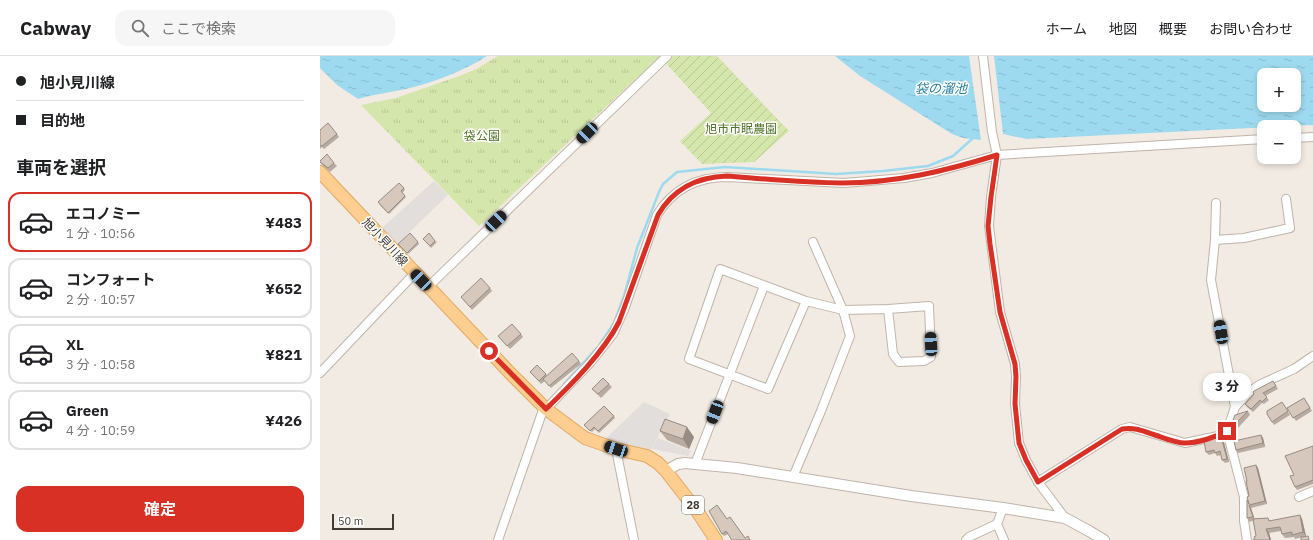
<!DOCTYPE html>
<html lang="ja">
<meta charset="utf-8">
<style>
:root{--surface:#fff;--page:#f6f6f6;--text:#202124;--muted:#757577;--line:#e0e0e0;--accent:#d93025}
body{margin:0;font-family:"IBM Plex Sans","Noto Sans JP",sans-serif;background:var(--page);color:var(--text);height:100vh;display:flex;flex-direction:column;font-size:15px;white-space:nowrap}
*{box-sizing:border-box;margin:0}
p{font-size:13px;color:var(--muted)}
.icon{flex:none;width:22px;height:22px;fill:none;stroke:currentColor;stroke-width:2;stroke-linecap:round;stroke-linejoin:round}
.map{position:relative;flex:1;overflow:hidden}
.sheet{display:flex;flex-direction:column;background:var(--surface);width:320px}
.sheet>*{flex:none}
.top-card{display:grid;align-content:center;height:88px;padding:0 16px;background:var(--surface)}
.fabs{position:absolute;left:937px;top:12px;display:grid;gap:8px}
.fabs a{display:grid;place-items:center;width:44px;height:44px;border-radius:8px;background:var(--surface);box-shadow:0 2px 6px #0003;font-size:20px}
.scale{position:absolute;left:12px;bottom:10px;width:62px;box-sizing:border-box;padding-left:4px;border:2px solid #433b33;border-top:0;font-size:11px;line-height:14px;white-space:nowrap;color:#433b33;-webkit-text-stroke:3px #fff;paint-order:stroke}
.end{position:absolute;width:18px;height:18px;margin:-9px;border:5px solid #d93025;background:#fff;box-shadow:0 0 0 2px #fff}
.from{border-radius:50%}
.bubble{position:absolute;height:28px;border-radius:12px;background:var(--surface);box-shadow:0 2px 6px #0003;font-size:13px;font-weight:700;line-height:28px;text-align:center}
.car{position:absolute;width:12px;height:24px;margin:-12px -6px;border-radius:5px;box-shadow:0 0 3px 1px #0007;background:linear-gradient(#222 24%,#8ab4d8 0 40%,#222 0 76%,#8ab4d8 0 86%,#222 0)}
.top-card b{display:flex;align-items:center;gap:14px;height:38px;font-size:15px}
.top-card b+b{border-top:1px solid var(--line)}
.top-card i{width:10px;height:10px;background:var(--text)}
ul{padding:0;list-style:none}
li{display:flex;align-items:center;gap:12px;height:60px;margin:0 8px 6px;padding:0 8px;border:2px solid var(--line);border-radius:12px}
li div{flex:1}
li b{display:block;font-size:15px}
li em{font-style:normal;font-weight:700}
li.active{border-color:var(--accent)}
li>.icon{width:36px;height:36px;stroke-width:1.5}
h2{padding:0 16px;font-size:18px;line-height:48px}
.action{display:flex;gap:8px;margin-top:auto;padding:8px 16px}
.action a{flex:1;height:46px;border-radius:12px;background:var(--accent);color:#fff;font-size:16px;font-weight:700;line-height:46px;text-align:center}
header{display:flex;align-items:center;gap:24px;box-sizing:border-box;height:56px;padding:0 20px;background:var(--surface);border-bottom:1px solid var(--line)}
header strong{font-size:19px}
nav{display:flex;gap:22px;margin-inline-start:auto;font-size:14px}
.search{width:280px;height:36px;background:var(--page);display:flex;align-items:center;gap:10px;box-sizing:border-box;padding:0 14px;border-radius:12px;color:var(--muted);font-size:15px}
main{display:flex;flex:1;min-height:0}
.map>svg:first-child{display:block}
</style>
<header>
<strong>Cabway</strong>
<div class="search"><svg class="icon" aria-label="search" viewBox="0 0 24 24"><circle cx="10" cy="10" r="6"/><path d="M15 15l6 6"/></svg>ここで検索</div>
<nav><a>ホーム</a><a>地図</a><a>概要</a><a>お問い合わせ</a></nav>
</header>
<main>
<section class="sheet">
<div class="top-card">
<b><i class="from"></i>旭小見川線</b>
<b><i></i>目的地</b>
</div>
<h2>車両を選択</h2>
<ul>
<li class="active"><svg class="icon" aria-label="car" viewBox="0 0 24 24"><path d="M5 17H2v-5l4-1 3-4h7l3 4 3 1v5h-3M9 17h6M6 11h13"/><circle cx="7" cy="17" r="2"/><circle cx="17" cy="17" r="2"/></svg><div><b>エコノミー</b><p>1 分 · 10:56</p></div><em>¥483</em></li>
<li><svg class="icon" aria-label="car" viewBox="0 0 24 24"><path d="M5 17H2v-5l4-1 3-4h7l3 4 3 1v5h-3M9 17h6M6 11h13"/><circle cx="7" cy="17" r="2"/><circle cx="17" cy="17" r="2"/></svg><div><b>コンフォート</b><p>2 分 · 10:57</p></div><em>¥652</em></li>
<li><svg class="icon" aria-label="car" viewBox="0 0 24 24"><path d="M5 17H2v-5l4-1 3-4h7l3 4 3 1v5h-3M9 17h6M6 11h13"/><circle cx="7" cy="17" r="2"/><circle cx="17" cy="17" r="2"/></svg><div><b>XL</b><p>3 分 · 10:58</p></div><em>¥821</em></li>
<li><svg class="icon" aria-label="car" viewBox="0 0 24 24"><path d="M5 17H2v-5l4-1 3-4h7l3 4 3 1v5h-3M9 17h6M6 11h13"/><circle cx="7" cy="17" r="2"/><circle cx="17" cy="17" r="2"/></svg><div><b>Green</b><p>4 分 · 10:59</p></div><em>¥426</em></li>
</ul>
<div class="action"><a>確定</a></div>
</section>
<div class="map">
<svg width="993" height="484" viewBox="0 0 993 484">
<defs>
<pattern id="grass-tufts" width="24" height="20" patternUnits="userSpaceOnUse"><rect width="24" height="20" fill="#d4e6ab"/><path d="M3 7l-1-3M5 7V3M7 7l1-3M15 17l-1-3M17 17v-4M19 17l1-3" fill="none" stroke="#b7c694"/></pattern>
<pattern id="garden-furrows" width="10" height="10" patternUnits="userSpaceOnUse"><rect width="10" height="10" fill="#d4e6ab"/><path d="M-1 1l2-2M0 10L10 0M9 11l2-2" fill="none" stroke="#b7c694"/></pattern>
<pattern id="water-ripples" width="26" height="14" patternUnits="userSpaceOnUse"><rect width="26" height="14" fill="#9edaef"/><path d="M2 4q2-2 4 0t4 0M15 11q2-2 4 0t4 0" fill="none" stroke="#89bccd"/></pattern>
</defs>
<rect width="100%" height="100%" fill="#f2ebe3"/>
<!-- grass -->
<polygon fill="url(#grass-tufts)" points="178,0 340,0 159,170 41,49 76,42 142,19 158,12"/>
<!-- garden -->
<polygon fill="url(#garden-furrows)" points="348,0 397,0 469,75 434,106 382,108 360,85 391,57 343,4"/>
<!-- parking -->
<g fill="#e2dedc">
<polygon points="114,125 128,139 76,189 61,173"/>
<polygon points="324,346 350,358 331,394 308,390 285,383"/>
<polygon points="338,382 371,395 368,400 332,393"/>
</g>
<!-- water -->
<g fill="url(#water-ripples)" fill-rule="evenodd">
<path d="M0 0H167C144 15 117 25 90 32 72 36 55 38 38 43L17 29 0 12Z"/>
<polygon points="515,0 649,0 661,84 643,82 632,78 540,20"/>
<path d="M674 0H993V69L707 83 683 78ZM944 19H974V49H944Z"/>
</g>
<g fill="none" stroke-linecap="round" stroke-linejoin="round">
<!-- stream -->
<g stroke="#9edaef" stroke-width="2.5">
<polyline points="280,288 294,267 304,240 317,192 339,136 343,128 357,116 405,111 516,118 563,115 608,110 633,100 652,83"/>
<polyline points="244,328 276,293"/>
</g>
<defs>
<g id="minor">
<polyline points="663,0 672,76 677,99 671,141 669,170 680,256 695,308 696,321 695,348 699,387 706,404 718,426 745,462"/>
<polyline points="974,82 993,81"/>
<polyline points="896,147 895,184 924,182 970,172 966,143"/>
<polyline points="895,184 891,224 915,351 907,375 924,441 924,465 927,484"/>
<polyline points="108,231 347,0"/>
<polyline points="486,245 448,333 369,303 400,213 486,245 523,254 568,253 609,250 611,301 604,305 579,306 573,298 568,253"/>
<polyline points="0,317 95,217"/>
<polyline points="915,351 929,336 939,329 974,313 993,300"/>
<path d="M226 353 271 306 293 278 304 254 337 159C353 133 376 121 407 121L524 127 584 122 612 117 677 99 944 83"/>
<polyline points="296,393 314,484"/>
<polyline points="375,408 444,230"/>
<polyline points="473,421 501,355 530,280 523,254 493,186"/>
<polyline points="718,426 802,373 810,371 865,387 898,380 907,375"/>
<polyline points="979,441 993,435"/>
<polyline points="677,468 684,484"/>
<polyline points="178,484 224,351"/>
<polyline points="646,484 649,481 677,468 683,452"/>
</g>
<polyline id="tertiary" points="346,415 358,408 365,407 417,412 591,440 683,452 745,462 769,475 784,484"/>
<polyline id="primary" points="0,116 190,317 226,353 265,382 296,393 327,400 338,407 346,415 377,455 396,484"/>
</defs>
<!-- minor casing -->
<use href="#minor" stroke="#c0b4a9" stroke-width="10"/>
<!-- tertiary casing -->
<use href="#tertiary" stroke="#c0b4a9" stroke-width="12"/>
<!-- primary casing -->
<use href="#primary" stroke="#e3a860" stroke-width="14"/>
<!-- minor -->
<use href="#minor" stroke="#fff" stroke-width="8"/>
<!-- tertiary -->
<use href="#tertiary" stroke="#fff" stroke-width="10"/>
<!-- primary -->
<use href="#primary" stroke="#fece90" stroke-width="12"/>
</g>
<!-- wall -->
<g fill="#b8aca2">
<polygon points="0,74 17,78 19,81 4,93 2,91 0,93"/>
<polygon points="0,105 14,107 17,110 10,116 2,109 0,106"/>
<polygon points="84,132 85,134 82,137 86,141 69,158 59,148"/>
<polygon points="104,184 115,185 117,186 111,192"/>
<polygon points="98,186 99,188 88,198 78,188"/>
<polygon points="170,232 172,235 152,254 141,241"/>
<polygon points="201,278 203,281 190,293 178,280"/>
<polygon points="259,305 261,308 231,332 225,325 221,328 210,316 226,318 227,320"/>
<polygon points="289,328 292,331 281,342 272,333"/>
<polygon points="955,328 958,333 945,340 949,344 944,348 942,347 933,356 927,351 925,348 934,339 933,336"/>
<polygon points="984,342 992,355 976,365 967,352"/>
<polygon points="962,346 970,359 954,369 947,358"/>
<polygon points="928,355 930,359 917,373 914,369"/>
<polygon points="294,360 295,362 279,377 275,373 272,376 264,369"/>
<polygon points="340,375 374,381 369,393 347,384"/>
<polygon points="941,379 943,382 945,391 918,397 916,394"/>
<polygon points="901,380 903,383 909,406 905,407 902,404 901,399 897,400 895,397 889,399 886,396"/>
<polygon points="993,390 993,428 977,434 975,431 974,419"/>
<polygon points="936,409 938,412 947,448 931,452 934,463 948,462 950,465 980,459 982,463 986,480 975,483 974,481 965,482 962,478 961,475 949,477 951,484 933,484 935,483 936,480 934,464 930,466 927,462 929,440 927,425"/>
<polygon points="407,463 425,482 431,484 408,478 404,480 402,478"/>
</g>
<!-- shaded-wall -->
<g fill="#968c84">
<polygon points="367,371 374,381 369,393 363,383"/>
<polygon points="941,379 943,382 945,391 943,387"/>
<polygon points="901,380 903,383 909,406 907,403"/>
<polygon points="936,409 938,412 947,448 945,445"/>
<polygon points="929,449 931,452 935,464 933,461"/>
<polygon points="980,459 982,463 986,480 983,476"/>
<polygon points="946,473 949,477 951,484 950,484"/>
</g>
<!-- building -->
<g fill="#d6c8bc" stroke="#968c84">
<polygon points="8,67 17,78 2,90 0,89 0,74"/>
<polygon points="7,98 14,107 8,112 0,106 0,105"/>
<polygon points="79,127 84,132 81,135 85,140 68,157 58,146"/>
<polygon points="90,177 98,186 87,197 78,188"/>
<polygon points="109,177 115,185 110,190 103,183"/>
<polygon points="161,222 170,232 150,251 141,241"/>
<polygon points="192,268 201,278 187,290 178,280"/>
<polygon points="252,297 259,305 229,330 223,323"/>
<polygon points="217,309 226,318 219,325 210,316"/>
<polygon points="283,322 289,328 278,338 272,333"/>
<polygon points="953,325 956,330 943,337 947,341 942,346 940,344 931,353 925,348 934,338 933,336 934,335"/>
<polygon points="984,342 990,352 973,362 967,352"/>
<polygon points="962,346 968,355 952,366 947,358 947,355"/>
<polygon points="284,350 294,360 278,375 274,371 270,375 264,369"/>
<polygon points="928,355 914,369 913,364 915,359"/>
<polygon points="345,363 367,371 363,383 340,375"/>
<polygon points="941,379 943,387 916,394 914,385"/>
<polygon points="901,380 907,403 902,404 900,395 895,397 894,394 886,396 884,385"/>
<polygon points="993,390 993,424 975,431 970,420 974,419 965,400"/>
<polygon points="936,409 945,445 929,449 933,461 927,462 927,444 929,448 927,441 929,440 926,425 927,425 924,412"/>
<polygon points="397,449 407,463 410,461 425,482 428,480 430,484 412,484 406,475 402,478 389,455"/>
<polygon points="980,459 983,476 972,479 972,476 962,478 960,471 946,473 950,484 933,484 935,483 934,481 936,480 933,463 948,462 949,465"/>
<polygon points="988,480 989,484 981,484 981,481"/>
</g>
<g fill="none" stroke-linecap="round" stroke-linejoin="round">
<!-- route -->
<path stroke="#d93025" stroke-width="5" d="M169 295 226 353C251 329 283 297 299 266L338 159C353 133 376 121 407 120 445 123 484 127 522 127 575 127 626 115 677 99L671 141 668 170 670 188 680 256 695 308 696 321 695 348 699 387 706 404 718 426 802 373C813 371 821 374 832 378 842 381 855 387 865 387 878 387 896 381 907 375"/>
</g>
<g text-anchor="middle" stroke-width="3" stroke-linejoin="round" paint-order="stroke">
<!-- shield labels -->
<rect fill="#fff" stroke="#7b7670" stroke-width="1" x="362" y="440" width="22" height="18" rx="3"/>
<g font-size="11" font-weight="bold" fill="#433b33">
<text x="373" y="453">28</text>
</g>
<!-- park labels -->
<g font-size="12" fill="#507427" stroke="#fff">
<text x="421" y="77">旭市市眠農園</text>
<text x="162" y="84">袋公園</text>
</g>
<!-- street labels -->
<g font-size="12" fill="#433b33" stroke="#fff">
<text transform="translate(65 186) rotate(47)" y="4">旭小見川線</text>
</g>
<!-- water labels -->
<g font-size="13" font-style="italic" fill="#2a7f9e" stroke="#fff">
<text x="621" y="37">袋の溜池</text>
</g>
</g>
</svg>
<div class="fabs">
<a>+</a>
<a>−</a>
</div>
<div class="scale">50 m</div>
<i class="end from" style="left:169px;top:295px"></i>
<i class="end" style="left:907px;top:375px"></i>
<div class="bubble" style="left:883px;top:317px;width:48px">3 分</div>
<i class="car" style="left:267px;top:77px;rotate:226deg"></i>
<i class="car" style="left:176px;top:165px;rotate:46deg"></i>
<i class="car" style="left:101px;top:224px;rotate:316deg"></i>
<i class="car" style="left:901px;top:276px;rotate:350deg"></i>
<i class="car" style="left:611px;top:288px;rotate:357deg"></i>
<i class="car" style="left:395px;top:356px;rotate:201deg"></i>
<i class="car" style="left:296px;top:393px;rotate:288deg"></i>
</div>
</main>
